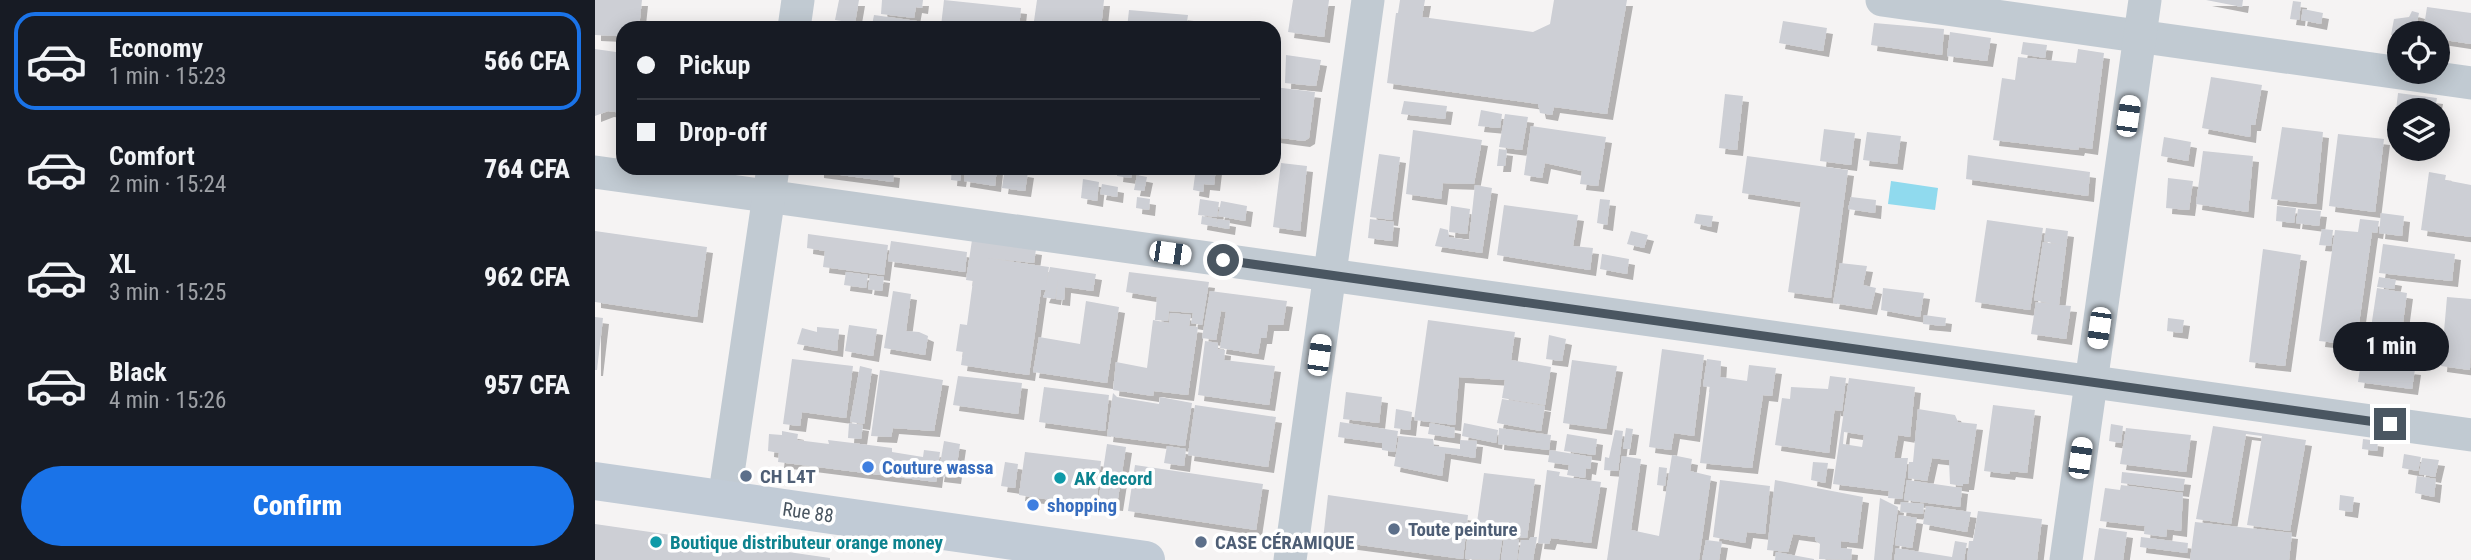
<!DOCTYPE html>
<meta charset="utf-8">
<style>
:root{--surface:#171b24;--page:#20242c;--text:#f1f3f6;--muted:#9ea1a6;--line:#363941;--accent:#1a73e8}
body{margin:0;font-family:"Roboto Condensed",sans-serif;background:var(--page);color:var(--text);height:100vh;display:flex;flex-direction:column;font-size:26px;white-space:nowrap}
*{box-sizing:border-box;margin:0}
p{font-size:23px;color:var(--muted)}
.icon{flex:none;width:38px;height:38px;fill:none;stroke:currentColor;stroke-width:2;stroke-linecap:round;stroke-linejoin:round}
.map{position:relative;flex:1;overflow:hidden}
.panel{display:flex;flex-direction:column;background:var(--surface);width:595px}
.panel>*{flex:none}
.top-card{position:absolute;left:21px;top:21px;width:665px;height:154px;border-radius:21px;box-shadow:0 4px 18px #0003;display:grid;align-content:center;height:154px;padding:0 21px;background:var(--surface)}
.controls{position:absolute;left:1792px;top:21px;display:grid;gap:14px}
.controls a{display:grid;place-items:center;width:63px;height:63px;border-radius:50%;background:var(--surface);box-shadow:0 4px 18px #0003;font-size:35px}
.end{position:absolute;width:32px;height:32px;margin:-16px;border:9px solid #4a5661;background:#fff;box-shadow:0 0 0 4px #fff}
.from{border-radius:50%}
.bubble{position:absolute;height:49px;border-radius:24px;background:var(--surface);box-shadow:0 4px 18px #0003;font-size:23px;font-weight:800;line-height:49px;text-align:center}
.car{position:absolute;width:21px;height:42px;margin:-21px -10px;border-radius:9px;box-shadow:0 0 5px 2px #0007;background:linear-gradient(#fff 24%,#345 0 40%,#fff 0 76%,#345 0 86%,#fff 0)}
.top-card b{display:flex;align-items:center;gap:24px;height:66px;font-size:26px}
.top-card b+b{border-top:2px solid var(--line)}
.top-card i{width:18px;height:18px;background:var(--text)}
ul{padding:12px 0 0;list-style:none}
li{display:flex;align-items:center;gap:21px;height:98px;margin:0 14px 10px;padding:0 7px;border:4px solid transparent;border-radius:21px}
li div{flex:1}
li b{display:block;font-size:26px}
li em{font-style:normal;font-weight:800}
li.active{border-color:var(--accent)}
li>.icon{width:63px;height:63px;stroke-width:1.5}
.cta{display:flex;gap:14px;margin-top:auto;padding:14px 21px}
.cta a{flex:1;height:80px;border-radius:42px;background:var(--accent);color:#fff;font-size:28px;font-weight:800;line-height:80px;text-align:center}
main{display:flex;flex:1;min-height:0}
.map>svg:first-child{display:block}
</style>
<main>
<section class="panel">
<ul>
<li class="active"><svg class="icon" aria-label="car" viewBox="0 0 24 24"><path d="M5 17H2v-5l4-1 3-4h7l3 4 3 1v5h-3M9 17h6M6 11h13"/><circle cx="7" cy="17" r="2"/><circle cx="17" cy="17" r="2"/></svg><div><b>Economy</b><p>1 min · 15:23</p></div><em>566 CFA</em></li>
<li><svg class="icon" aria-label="car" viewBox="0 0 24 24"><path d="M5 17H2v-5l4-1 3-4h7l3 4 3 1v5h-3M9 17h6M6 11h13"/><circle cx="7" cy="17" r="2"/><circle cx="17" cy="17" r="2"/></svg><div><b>Comfort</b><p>2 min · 15:24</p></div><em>764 CFA</em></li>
<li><svg class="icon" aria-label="car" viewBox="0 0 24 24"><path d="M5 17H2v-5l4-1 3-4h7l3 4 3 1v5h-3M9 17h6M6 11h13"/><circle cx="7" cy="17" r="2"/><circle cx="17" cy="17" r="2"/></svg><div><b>XL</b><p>3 min · 15:25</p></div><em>962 CFA</em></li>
<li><svg class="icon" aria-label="car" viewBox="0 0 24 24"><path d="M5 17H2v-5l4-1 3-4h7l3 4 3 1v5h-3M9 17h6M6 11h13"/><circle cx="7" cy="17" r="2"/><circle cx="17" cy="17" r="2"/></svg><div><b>Black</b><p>4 min · 15:26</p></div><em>957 CFA</em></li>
</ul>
<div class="cta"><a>Confirm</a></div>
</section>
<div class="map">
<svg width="1876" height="560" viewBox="0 0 1876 560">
<defs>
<filter id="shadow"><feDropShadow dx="6" dy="6" stdDeviation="0" flood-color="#0004"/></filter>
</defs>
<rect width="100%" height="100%" fill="#f5f3f3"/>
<!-- water -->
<polygon fill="#90daee" points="1296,181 1343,188 1340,210 1293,204"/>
<!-- building -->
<g fill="#cdcfd5" fill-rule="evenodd" filter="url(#shadow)">
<polygon points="0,0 47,0 44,28 28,28 28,32 22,36 0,35"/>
<polygon points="244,0 264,0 260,23 240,20"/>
<polygon points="287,0 328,0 327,8 321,7 319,18 286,14"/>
<polygon points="349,0 426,8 424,28 346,26"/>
<polygon points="442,0 509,0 506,28 438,28"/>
<polygon points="698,0 734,0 729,37 693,32"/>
<polygon points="805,0 830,0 827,17 938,32 955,24 959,0 1032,0 1012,114 959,107 957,115 945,113 943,104 792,83 801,13 803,13"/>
<polygon points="1611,0 1648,0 1647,7"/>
<polygon points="1698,1 1706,2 1704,20 1695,19"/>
<polygon points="1832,7 1876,13 1876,44 1843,39 1843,33 1828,33"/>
<polygon points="1708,9 1728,13 1726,24 1706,20"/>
<polygon points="534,10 593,15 591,28 532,28"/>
<polygon points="1817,11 1824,13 1820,33 1796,35 1799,19 1814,17"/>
<polygon points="279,15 336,23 336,28 300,28 277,25"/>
<polygon points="1188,21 1232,28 1228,51 1184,43"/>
<polygon points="1279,23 1349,29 1347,55 1276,45"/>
<polygon points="1355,32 1396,38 1392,61 1352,56"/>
<polygon points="1428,42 1452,45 1450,58 1426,54"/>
<polygon points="0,49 28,53 28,113 13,111 0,116"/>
<polygon points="1483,49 1509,53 1497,149 1484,147 1483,150 1398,140 1407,78 1420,80 1423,57 1481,63"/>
<polygon points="691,55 726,60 721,86 690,83"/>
<polygon points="1616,77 1667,85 1660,125 1656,125 1655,137 1607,128"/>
<polygon points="679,87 720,92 714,138 709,141 679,137"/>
<polygon points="1803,93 1842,98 1840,110 1804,110 1804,120 1800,119"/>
<polygon points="1130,94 1148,96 1142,150 1124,148"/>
<polygon points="809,101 852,106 850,119 806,114"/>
<polygon points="886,110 907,114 905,128 883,126"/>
<polygon points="910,114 933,117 927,150 904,147"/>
<polygon points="936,126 1011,137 1003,186 985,184 987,171 950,163 947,178 929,175"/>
<polygon points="1687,127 1728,132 1721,204 1676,199"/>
<polygon points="1229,129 1260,133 1256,165 1225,161"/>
<polygon points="818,130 887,140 879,184 848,183 846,199 811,194"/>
<polygon points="1272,132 1306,136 1302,164 1268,160"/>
<polygon points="1743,134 1789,139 1780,212 1734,206"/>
<polygon points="1569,137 1596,142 1593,161 1566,156"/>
<polygon points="904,149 912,150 910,166 902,166"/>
<polygon points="1608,151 1658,156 1653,212 1601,204"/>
<polygon points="784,154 805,157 797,220 775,217"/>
<polygon points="1373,155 1495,172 1493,196 1371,179"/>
<polygon points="1152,156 1253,170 1236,298 1193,292 1206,202 1147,193"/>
<polygon points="686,163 712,166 705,231 678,227"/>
<polygon points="223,168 266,168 299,172 298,182 223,172"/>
<polygon points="357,168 367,168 365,181 356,180"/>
<polygon points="370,168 402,168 400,186 369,181"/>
<polygon points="410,168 433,172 430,191 407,188"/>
<polygon points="523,168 538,168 536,178 522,176"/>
<polygon points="601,168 621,168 619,185 609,184 608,192 598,190"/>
<polygon points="1834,172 1851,175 1850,180 1876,185 1876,237 1826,230"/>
<polygon points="542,175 552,177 549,191 539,190"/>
<polygon points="1573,178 1598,181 1594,210 1571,208"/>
<polygon points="488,179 504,182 502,201 486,198"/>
<polygon points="507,184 523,187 522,197 505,194"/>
<polygon points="880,185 897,188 887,253 840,246 845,228 853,230 854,237 874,240"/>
<polygon points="542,197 555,199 554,210 541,208"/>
<polygon points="1256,197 1281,200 1280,213 1253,209"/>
<polygon points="605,199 624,202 622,217 603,215"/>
<polygon points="1005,199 1015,200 1012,225 1002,223"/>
<polygon points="626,201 652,206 650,221 623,216"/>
<polygon points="909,205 983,215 978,246 998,248 995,270 902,255"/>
<polygon points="856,206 875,209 872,234 854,232"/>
<polygon points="1682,206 1701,208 1699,223 1681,221"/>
<polygon points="1703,209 1726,211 1724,226 1701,223"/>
<polygon points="1786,213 1809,216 1807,236 1784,233"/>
<polygon points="1101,214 1118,216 1116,227 1099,223"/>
<polygon points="607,216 622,219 621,223 623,219 635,221 634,229 606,224"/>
<polygon points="775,219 799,222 797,241 773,238"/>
<polygon points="1765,219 1784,221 1782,233 1777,232 1761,345 1724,341 1740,230 1763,232"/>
<polygon points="1392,220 1448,228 1435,310 1380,302"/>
<polygon points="1451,228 1473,231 1464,305 1476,306 1471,339 1436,334 1441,302 1457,304 1439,300 1448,242 1466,245 1449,241"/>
<polygon points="1727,229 1738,230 1736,246 1724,245"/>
<polygon points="0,231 112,247 102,317 0,302"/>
<polygon points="1036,231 1053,235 1049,248 1032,244"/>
<polygon points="213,234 293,245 289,275 228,267 230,251 212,248"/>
<polygon points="377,240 441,249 439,263 392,258 454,267 451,285 455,267 501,274 498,291 470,287 469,300 461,299 463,280 460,299 448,297 451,290 446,290 434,375 366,365 368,352 361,351 365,324 372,325 378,281 371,280"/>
<polygon points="296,241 372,252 370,272 293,261"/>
<polygon points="1788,244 1860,254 1857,281 1784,273"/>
<polygon points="1668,249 1706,255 1690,366 1654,362"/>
<polygon points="1007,254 1034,259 1032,274 1005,269"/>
<polygon points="1245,263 1272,266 1268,285 1281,288 1276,309 1238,303"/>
<polygon points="251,272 273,275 271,288 249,285"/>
<polygon points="534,272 614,282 607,325 596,323 598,313 574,311 573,321 560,320 562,297 531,292"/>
<polygon points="275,275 289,277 287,291 273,289"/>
<polygon points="1784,277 1801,280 1799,289 1782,287"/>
<polygon points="1288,288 1329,293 1325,317 1286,310"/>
<polygon points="1782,288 1812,293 1802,367 1820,369 1817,389 1763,382 1766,362 1796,366 1771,361"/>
<polygon points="298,291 316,294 311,331 324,332 333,336 330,355 289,348"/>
<polygon points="615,291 692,301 688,325 673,325 671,338 666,338 663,354 625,348 631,312 626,311 621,340 607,338"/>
<polygon points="1852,297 1876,299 1875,370 1846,366"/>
<polygon points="491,301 524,307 512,383 438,372 444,337 485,344"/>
<polygon points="575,313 596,315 594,326 603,327 593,395 559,391 558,396 518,390 521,362 552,368 558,320 574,323"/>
<polygon points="1329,315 1351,318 1350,326 1328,324"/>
<polygon points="0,317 8,318 2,370 0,370"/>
<polygon points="1573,318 1589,320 1587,333 1572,331"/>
<polygon points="833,320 920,332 916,360 956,367 950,405 907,398 910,380 864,377 860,425 819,420"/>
<polygon points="254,325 282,329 278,356 250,351"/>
<polygon points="222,327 244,329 242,351 202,344 207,328 222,332"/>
<polygon points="954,335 971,339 967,361 951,359"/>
<polygon points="1808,336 1815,337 1813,356 1805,355"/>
<polygon points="610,341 623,343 623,349 630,350 629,360 680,366 674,405 603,395"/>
<polygon points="1067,349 1109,355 1099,436 1079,433 1076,450 1054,447"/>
<polygon points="197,359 258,366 251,418 207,412 205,426 188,424"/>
<polygon points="1112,359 1126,361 1125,377 1152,381 1154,365 1181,368 1177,396 1168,395 1157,468 1105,463 1115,387 1108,386"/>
<polygon points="977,360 1022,366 1011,429 968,423"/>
<polygon points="265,366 277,369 269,424 255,422"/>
<polygon points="285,370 348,380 339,431 298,428 296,437 276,436"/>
<polygon points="363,376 427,383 423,414 358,405"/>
<polygon points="1235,376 1251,378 1247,411 1240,410 1240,406 1234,453 1180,445 1187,398 1195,399 1196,387 1233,389"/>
<path d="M1254 378 1320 387 1315 437 1303 435 1299 458H1313L1307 499 1293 498 1294 491 1238 484ZM1249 432 1269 435 1267 447 1248 444Z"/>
<polygon points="449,387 514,395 510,431 444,422"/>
<polygon points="751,392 787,397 784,423 748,419"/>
<polygon points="518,393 522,397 564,404 565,397 597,403 590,446 512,436"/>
<polygon points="907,399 950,406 946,431 902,423"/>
<polygon points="600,405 681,417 673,467 593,455"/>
<polygon points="1398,405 1440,410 1432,473 1415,471 1414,474 1389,471"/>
<polygon points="801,409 817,412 815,430 799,428"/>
<polygon points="1323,409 1360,415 1363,422 1382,424 1373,484 1368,484 1368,486 1355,484 1354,460 1337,458 1332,481 1313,478 1314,462 1318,462"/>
<polygon points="745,422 803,431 800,452 787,450 787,443 743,437"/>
<polygon points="254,423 268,425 266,439 253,438"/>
<polygon points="835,423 860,428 859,438 833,434"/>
<polygon points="869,423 903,430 901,443 867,436"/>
<polygon points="1516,424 1528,426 1526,443 1514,441"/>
<polygon points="1618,426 1711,440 1695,531 1652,525 1667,436 1651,434 1636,524 1601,519"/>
<polygon points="904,428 956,435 954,450 903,444"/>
<polygon points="1031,428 1038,429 1035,449 1028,449"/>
<polygon points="1531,428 1596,435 1591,472 1525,464"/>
<polygon points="1020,430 1028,431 1023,471 1009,470 1010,457 1014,458"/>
<polygon points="187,431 203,434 202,440 234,444 233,440 282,446 297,448 297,452 328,457 329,450 345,452 341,482 183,462 184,453 173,451 174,434 187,435"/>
<polygon points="972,434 1002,439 1000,455 969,451"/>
<polygon points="804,436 838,439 839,446 865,449 865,440 882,441 880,458 850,453 847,476 799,466"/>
<polygon points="1768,439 1783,441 1782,451 1767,449"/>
<polygon points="349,441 365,444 360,478 343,476"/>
<polygon points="512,444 531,447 522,505 503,503"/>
<polygon points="572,446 591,449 589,466 569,463"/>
<polygon points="955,450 997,457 995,469 991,468 990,478 972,475 974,465 953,462"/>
<polygon points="430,452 506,461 501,507 424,495"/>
<polygon points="1809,454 1826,457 1823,471 1807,468"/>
<polygon points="1077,455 1097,459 1095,471 1116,476 1104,560 1012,560 1027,456 1046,459 1036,530 1064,536"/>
<polygon points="1827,458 1844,460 1840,477 1824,474"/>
<polygon points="410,462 423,464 420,488 406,486"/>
<polygon points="1218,462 1233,463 1230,483 1216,480"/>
<polygon points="540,465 668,484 661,530 533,511"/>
<polygon points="1064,467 1072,468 1070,486 1062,485"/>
<polygon points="952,470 965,472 964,476 1006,482 996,543 956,538 954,544 943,543"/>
<polygon points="1527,472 1590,479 1588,491 1526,483"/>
<polygon points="889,473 940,479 932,538 908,535 904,560 870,559 874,522 882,522"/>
<polygon points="1822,476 1841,479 1839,497 1820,493"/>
<polygon points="1125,480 1175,486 1170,534 1152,532 1150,543 1118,537"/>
<polygon points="1180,480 1268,497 1262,543 1246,541 1246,548 1257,549 1256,560 1224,559 1225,544 1220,540 1220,537 1198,534 1193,552 1172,550"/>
<polygon points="1312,480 1367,488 1365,507 1309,500"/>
<polygon points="1526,485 1588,493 1586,531 1572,529 1571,537 1549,534 1550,526 1505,521 1510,488 1525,490"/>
<polygon points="733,495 873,515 868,559 728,540"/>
<polygon points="1745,495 1759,497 1757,512 1744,510"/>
<polygon points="1285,498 1303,507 1296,560 1279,560"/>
<polygon points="1306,502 1329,504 1328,514 1305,512"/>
<polygon points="1331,506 1376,512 1372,532 1328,524"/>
<polygon points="1383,511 1447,519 1442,560 1372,560 1374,541 1378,541"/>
<polygon points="1304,515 1322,518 1317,548 1300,545"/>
<polygon points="1600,522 1697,533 1694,560 1595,560"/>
<polygon points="0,524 235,558 235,560 0,560"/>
<polygon points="1504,528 1532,532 1528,560 1499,560"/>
<polygon points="936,537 942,537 938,560 923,560 926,540 934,540"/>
<polygon points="1546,537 1593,543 1592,553 1545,547"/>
<polygon points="909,538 924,540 922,560 906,560"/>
<polygon points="1111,540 1127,542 1124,560 1107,560"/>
<polygon points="1360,541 1372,543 1369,560 1299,560 1301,548 1357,557"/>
<polygon points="1181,552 1219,559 1219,560 1180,560"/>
</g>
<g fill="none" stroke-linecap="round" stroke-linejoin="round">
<!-- street -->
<g stroke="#c1cad2" stroke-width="33">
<polyline points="1287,0 1876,83"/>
<polyline points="199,28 203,0"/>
<polyline points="0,172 1876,435"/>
<polyline points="129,500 178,168"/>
<polyline points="695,560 773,0"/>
<polyline points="1471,560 1550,0"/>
</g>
<!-- secondary -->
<polyline stroke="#c1cbd6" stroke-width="38" points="0,481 551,560"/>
</g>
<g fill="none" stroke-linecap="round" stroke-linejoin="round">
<!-- route -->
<polyline stroke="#4a5661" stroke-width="9" points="628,260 1795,424"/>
</g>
<!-- markers -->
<g fill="#3f7fe0" stroke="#fff" stroke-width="2.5">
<circle cx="273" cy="467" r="7"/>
<circle cx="438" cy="505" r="7"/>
</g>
<g fill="#5c6f8a" stroke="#fff" stroke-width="2.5">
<circle cx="151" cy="476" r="7"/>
<circle cx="799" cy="529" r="7"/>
<circle cx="606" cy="542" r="7"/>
</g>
<g fill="#0f9aa8" stroke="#fff" stroke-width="2.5">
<circle cx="465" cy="478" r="7"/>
<circle cx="61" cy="542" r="7"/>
</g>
<g text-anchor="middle" stroke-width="7" stroke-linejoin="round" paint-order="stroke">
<!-- shop labels -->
<g font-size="19" font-weight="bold" fill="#366cbe" stroke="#fff" text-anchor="start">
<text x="287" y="474">Couture wassa</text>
<text x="452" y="512">shopping</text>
</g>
<!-- service labels -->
<g font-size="19" font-weight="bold" fill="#4e5e75" stroke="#fff" text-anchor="start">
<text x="165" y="483">CH L4T</text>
<text x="813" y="536">Toute peinture</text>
<text x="620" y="549">CASE CÉRAMIQUE</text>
</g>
<!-- culture labels -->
<g font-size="19" font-weight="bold" fill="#0d838f" stroke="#fff" text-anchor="start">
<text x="479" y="485">AK decord</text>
<text x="75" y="549">Boutique distributeur orange money</text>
</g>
<!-- street labels -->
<g font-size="19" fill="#4a5661" stroke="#fff">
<text transform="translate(213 512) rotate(8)" y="7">Rue 88</text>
</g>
</g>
</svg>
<div class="controls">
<a><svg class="icon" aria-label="locate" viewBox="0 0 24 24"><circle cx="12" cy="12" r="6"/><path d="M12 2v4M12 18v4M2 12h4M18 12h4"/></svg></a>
<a><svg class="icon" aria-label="layers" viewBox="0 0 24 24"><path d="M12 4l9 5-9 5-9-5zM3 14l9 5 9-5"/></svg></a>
</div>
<i class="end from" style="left:628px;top:260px"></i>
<i class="end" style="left:1795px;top:424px"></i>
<div class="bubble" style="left:1738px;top:322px;width:116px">1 min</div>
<i class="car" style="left:1533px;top:116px;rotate:8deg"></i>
<i class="car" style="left:575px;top:253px;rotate:98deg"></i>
<i class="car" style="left:1504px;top:328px;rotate:188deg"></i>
<i class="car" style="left:724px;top:355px;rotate:8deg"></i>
<i class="car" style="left:1485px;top:458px;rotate:8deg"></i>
<div class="top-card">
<b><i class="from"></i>Pickup</b>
<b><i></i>Drop-off</b>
</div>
</div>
</main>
